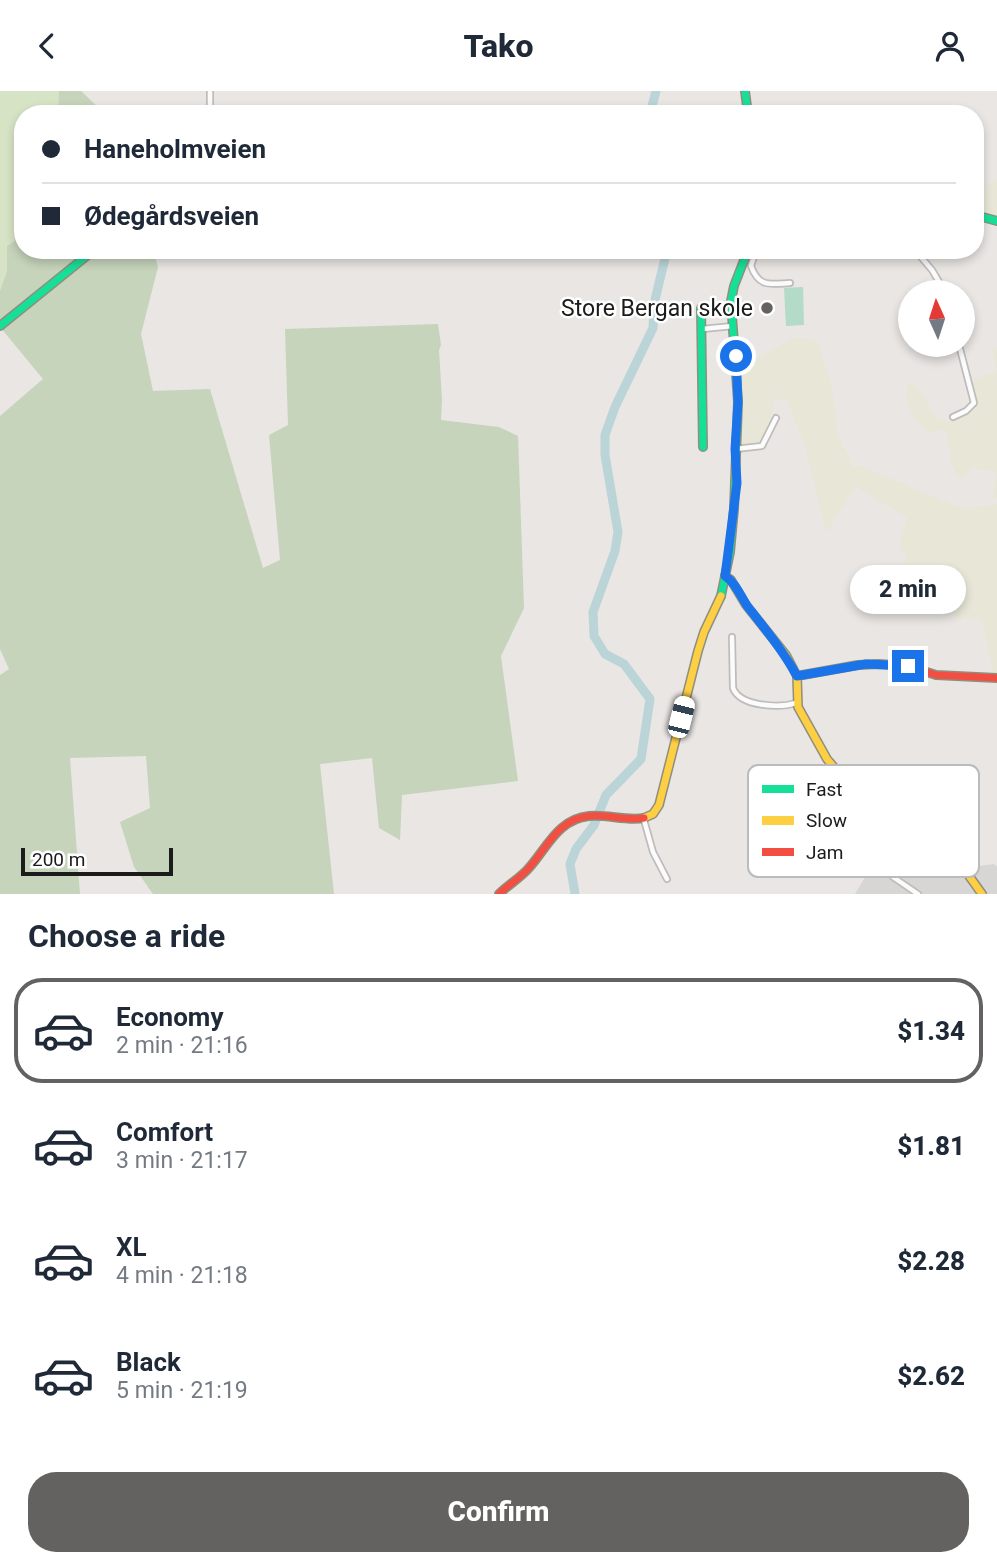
<!DOCTYPE html>
<meta charset="utf-8">
<style>
:root{--surface:#fff;--page:#f2f2f3;--text:#1f2937;--muted:#747a83;--line:#e0e1e3;--accent:#636261}
body{margin:0;font-family:Roboto,sans-serif;background:var(--page);color:var(--text);height:100vh;display:flex;flex-direction:column;font-size:26px;white-space:nowrap}
*{box-sizing:border-box;margin:0}
p{font-size:23px;color:var(--muted)}
.icon{flex:none;width:38px;height:38px;fill:none;stroke:currentColor;stroke-width:2;stroke-linecap:round;stroke-linejoin:round}
.map{position:relative;height:803px;overflow:hidden}
.side{display:flex;flex-direction:column;background:var(--surface);flex:1}
.side>*{flex:none}
.banner{position:absolute;left:14px;top:14px;width:970px;height:154px;border-radius:28px;box-shadow:0 4px 10px #0003;display:grid;align-content:center;height:154px;padding:0 28px;background:var(--surface)}
.needle{width:46px;rotate:357deg}
.tools{position:absolute;left:898px;top:189px;display:grid;gap:14px}
.tools a{display:grid;place-items:center;width:77px;height:77px;border-radius:50%;background:var(--surface);box-shadow:0 4px 10px #0003;font-size:35px}
.scale{position:absolute;left:21px;bottom:18px;width:152px;box-sizing:border-box;padding-left:7px;border:4px solid #1b1b1b;border-top:0;font-size:19px;line-height:24px;white-space:nowrap;color:#1b1b1b;-webkit-text-stroke:5px #fff;paint-order:stroke}
.end{position:absolute;width:32px;height:32px;margin:-16px;border:9px solid #1a73e8;background:#fff;box-shadow:0 0 0 4px #fff}
.from{border-radius:50%}
.bubble{position:absolute;height:49px;border-radius:24px;background:var(--surface);box-shadow:0 4px 10px #0003;font-size:23px;font-weight:800;line-height:49px;text-align:center}
.car{position:absolute;width:21px;height:42px;margin:-21px -10px;border-radius:9px;box-shadow:0 0 5px 2px #0007;background:linear-gradient(#fff 24%,#345 0 40%,#fff 0 76%,#345 0 86%,#fff 0)}
.banner b{display:flex;align-items:center;gap:24px;height:66px;font-size:26px}
.banner b+b{border-top:2px solid var(--line)}
.banner i{width:18px;height:18px;background:var(--text)}
ul{padding:0;list-style:none}
li{display:flex;align-items:center;gap:21px;height:105px;margin:0 14px 10px;padding:0 14px;border:4px solid transparent;border-radius:28px}
li div{flex:1}
li b{display:block;font-size:26px}
li em{font-style:normal;font-weight:800}
li.selected{border-color:var(--accent)}
li>.icon{width:63px;height:63px;stroke-width:1.5}
h2{padding:0 28px;font-size:32px;line-height:84px}
.action{display:flex;gap:14px;margin-top:auto;padding:14px 28px}
.action a{flex:1;height:80px;border-radius:28px;background:var(--accent);color:#fff;font-size:28px;font-weight:800;line-height:80px;text-align:center}
header{display:flex;justify-content:space-between;align-items:center;height:91px;padding:0 28px;background:var(--surface);font-size:32px;font-weight:800}
.map>svg:first-child{display:block}
</style>
<header><svg class="icon" aria-label="back" viewBox="0 0 24 24"><path d="M15 5l-7 7 7 7"/></svg>Tako<svg class="icon" aria-label="person" viewBox="0 0 24 24"><circle cx="12" cy="8" r="4"/><path d="M4 21q1-7 8-7t8 7"/></svg></header>
<div class="map">
<svg width="997" height="803" viewBox="0 0 997 803">
<rect width="100%" height="100%" fill="#e9e6e3"/>
<!-- residential -->
<polygon fill="#d8d6d5" points="925,747 932,755 958,772 971,776 994,773 997,775 997,803 855,803 864,788 864,773 868,762 895,759 905,756 916,748"/>
<!-- farmland -->
<g fill="#e8e7d7">
<polygon points="997,88 997,125 975,120 975,105"/>
<polygon points="793,247 813,248 818,253 832,296 838,343 854,377 860,375 964,418 997,413 997,583 993,583 982,530 957,527 928,496 896,493 907,466 899,458 907,426 856,396 826,442 806,358 786,307 775,309 773,313 769,338 759,355 742,355 742,276"/>
<polygon points="997,257 997,407 993,407 996,381 973,377 960,389 952,374 946,339 927,341 914,329 906,305 908,291 917,296 937,327 953,331 978,314 973,288 997,281 992,259"/>
</g>
<!-- grass -->
<polygon fill="#d7e3c5" points="0,0 59,0 58,23 23,23 23,138 16,149 7,155 7,180 0,200"/>
<!-- forest -->
<g fill="#c6d4bb">
<polygon points="59,0 81,0 101,19 101,23 58,23"/>
<polygon points="23,138 23,159 153,159 158,176 141,243 153,300 210,298 263,477 280,469 269,344 288,334 285,238 438,233 441,254 439,259 442,309 441,329 499,336 518,345 524,517 501,565 518,690 402,704 400,749 379,737 372,667 320,673 334,803 153,803 134,776 120,731 150,717 146,665 70,667 80,803 0,803 0,584 9,578 0,558 0,325 43,288 0,236 0,200 7,180 7,155 16,149"/>
</g>
<!-- pitch -->
<polygon fill="#b4dac8" points="803,196 804,234 786,235 784,197"/>
<g fill="none" stroke-linecap="round" stroke-linejoin="round">
<!-- river -->
<g stroke="#bad4d8" stroke-width="9">
<polyline points="650,23 656,0"/>
<polyline points="575,803 570,773 576,758 594,734 606,704 641,668 650,608 624,573 605,563 594,545 593,521 615,460 618,441 605,364 605,344 615,316 653,237 654,213 667,159"/>
</g>
<defs>
<g id="street">
<polyline points="210,23 210,0"/>
<path d="M756 159 751 175C759 197 770 193 790 192"/>
<polyline points="915,159 932,179 945,201"/>
<polyline points="702,238 733,235"/>
<polyline points="953,326 966,320 974,312 959,254"/>
<polyline points="735,358 762,355 776,327"/>
<path d="M732 546 733 597C740 616 780 617 796 612"/>
<polyline points="644,729 653,761 667,788"/>
<polyline points="918,803 893,786 900,770 923,748"/>
</g>
<g id="fast">
<polyline points="745,0 748,23"/>
<polyline points="975,124 997,130"/>
<polyline points="701,217 703,356"/>
<polyline points="0,235 94,159"/>
<polyline points="721,505 730,461 734,418 738,311 731,210 734,195 748,159"/>
</g>
<g id="slow">
<polyline points="725,485 731,489 746,514 786,564 797,585 798,616 827,668 838,681 872,709 910,732 933,759 967,782 982,803"/>
<polyline points="644,727 653,723 659,714 698,560 704,541 721,505"/>
</g>
<g id="jam">
<polyline points="797,585 858,574 878,573 908,575 936,584 997,587"/>
<path d="M499 803C508 794 520 787 528 778 547 757 558 728 589 725 607 723 625 730 644 727"/>
</g>
</defs>
<!-- street casing -->
<use href="#street" stroke="#bfbdbc" stroke-width="8"/>
<!-- fast casing -->
<use href="#fast" stroke="#8f8f7e" stroke-width="10"/>
<!-- slow casing -->
<use href="#slow" stroke="#8f8f7e" stroke-width="10"/>
<!-- jam casing -->
<use href="#jam" stroke="#8f8f7e" stroke-width="10"/>
<!-- street -->
<use href="#street" stroke="#fcfbfb" stroke-width="4.5"/>
<!-- fast -->
<use href="#fast" stroke="#16e098" stroke-width="7"/>
<!-- slow -->
<use href="#slow" stroke="#ffcf43" stroke-width="7"/>
<!-- jam -->
<use href="#jam" stroke="#f24e42" stroke-width="7"/>
</g>
<g fill="none" stroke-linecap="round" stroke-linejoin="round">
<!-- route -->
<path stroke="#1a73e8" stroke-width="9" d="M736 265 738 311 735 358 737 392 725 485C736 492 741 506 748 516 766 539 783 560 797 585L866 573 908 575"/>
</g>
<!-- markers -->
<circle fill="#636261" stroke="#fff" stroke-width="2.5" cx="767" cy="217" r="7"/>
<g text-anchor="middle" stroke-width="5" stroke-linejoin="round" paint-order="stroke">
<!-- poi labels -->
<g font-size="23" fill="#1b1b1b" stroke="#fff" text-anchor="end">
<text x="753" y="225">Store Bergan skole</text>
</g>
</g>
<!-- legend -->
<rect x="748" y="674" width="231" height="112" rx="10" fill="#fff" stroke="#bbb" stroke-width="2"/>
<rect x="762" y="694" width="32" height="8" fill="#16e098"/>
<rect x="762" y="725" width="32" height="9" fill="#ffcf43"/>
<rect x="762" y="757" width="32" height="8" fill="#f24e42"/>
<g font-size="19" fill="#1b1b1b">
<text x="806" y="705">Fast</text>
<text x="806" y="736">Slow</text>
<text x="806" y="768">Jam</text>
</g>
</svg>
<div class="tools">
<a><svg class="needle" viewBox="-14 -14 28 28"><path d="M0-13l5 13h-10z" fill="#e53935"/><path d="M0 13l5-13h-10z" fill="#747a83"/></svg></a>
</div>
<div class="scale">200 m</div>
<i class="end from" style="left:736px;top:265px"></i>
<i class="end" style="left:908px;top:575px"></i>
<div class="bubble" style="left:850px;top:474px;width:116px">2 min</div>
<i class="car" style="left:681px;top:626px;rotate:14deg"></i>
<div class="banner">
<b><i class="from"></i>Haneholmveien</b>
<b><i></i>Ødegårdsveien</b>
</div>
</div>
<section class="side">
<h2>Choose a ride</h2>
<ul>
<li class="selected"><svg class="icon" aria-label="car" viewBox="0 0 24 24"><path d="M5 17H2v-5l4-1 3-4h7l3 4 3 1v5h-3M9 17h6M6 11h13"/><circle cx="7" cy="17" r="2"/><circle cx="17" cy="17" r="2"/></svg><div><b>Economy</b><p>2 min · 21:16</p></div><em>$1.34</em></li>
<li><svg class="icon" aria-label="car" viewBox="0 0 24 24"><path d="M5 17H2v-5l4-1 3-4h7l3 4 3 1v5h-3M9 17h6M6 11h13"/><circle cx="7" cy="17" r="2"/><circle cx="17" cy="17" r="2"/></svg><div><b>Comfort</b><p>3 min · 21:17</p></div><em>$1.81</em></li>
<li><svg class="icon" aria-label="car" viewBox="0 0 24 24"><path d="M5 17H2v-5l4-1 3-4h7l3 4 3 1v5h-3M9 17h6M6 11h13"/><circle cx="7" cy="17" r="2"/><circle cx="17" cy="17" r="2"/></svg><div><b>XL</b><p>4 min · 21:18</p></div><em>$2.28</em></li>
<li><svg class="icon" aria-label="car" viewBox="0 0 24 24"><path d="M5 17H2v-5l4-1 3-4h7l3 4 3 1v5h-3M9 17h6M6 11h13"/><circle cx="7" cy="17" r="2"/><circle cx="17" cy="17" r="2"/></svg><div><b>Black</b><p>5 min · 21:19</p></div><em>$2.62</em></li>
</ul>
<div class="action"><a>Confirm</a></div>
</section>
